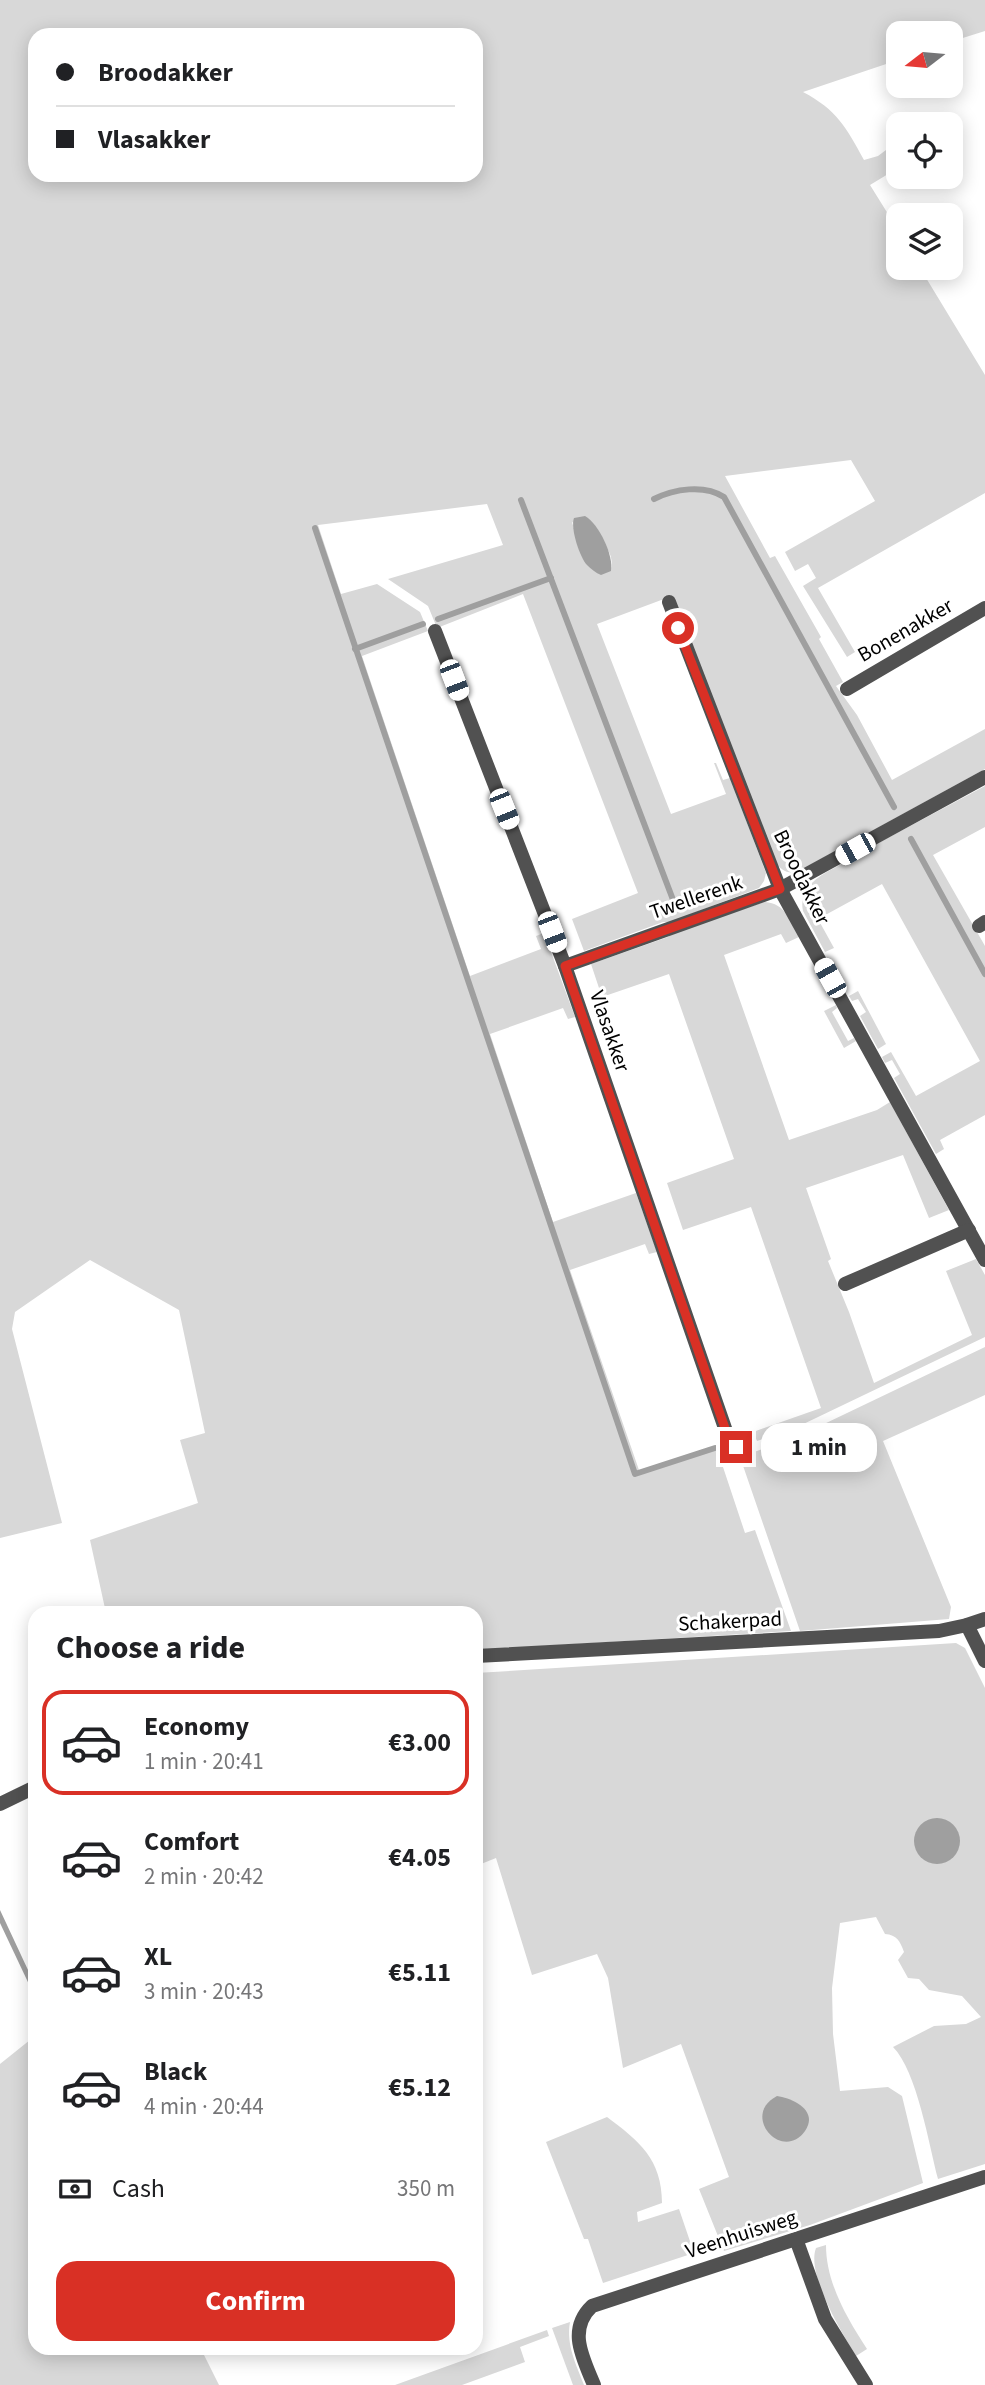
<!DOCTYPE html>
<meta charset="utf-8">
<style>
:root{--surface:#fff;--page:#f2f2f2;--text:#202124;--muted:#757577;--line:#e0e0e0;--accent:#d93025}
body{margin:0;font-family:"Source Sans 3",sans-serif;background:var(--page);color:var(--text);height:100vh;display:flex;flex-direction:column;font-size:26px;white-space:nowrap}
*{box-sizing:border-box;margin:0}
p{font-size:23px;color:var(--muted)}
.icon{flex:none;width:38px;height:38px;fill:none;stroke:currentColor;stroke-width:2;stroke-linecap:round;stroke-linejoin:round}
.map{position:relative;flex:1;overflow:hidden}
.details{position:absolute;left:28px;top:1606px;width:455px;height:749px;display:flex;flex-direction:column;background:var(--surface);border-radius:21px;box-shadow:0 4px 18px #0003}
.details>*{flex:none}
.hud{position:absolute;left:28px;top:28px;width:455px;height:154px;border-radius:21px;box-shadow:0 4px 18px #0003;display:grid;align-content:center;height:154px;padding:0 28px;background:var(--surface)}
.needle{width:46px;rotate:254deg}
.tools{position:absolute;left:886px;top:21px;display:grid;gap:14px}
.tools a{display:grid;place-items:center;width:77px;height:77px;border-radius:14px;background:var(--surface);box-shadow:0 4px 18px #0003;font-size:35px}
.end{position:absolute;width:32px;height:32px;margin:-16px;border:9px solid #d93025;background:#fff;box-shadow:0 0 0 4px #fff}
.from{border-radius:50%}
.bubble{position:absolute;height:49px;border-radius:21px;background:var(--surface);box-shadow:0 4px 18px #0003;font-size:23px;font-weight:700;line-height:49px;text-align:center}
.car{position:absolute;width:21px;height:42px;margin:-21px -10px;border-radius:9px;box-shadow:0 0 5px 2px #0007;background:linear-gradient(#fff 24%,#345 0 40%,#fff 0 76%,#345 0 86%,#fff 0)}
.hud b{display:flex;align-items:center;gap:24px;height:66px;font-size:26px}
.hud b+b{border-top:2px solid var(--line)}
.hud i{width:18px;height:18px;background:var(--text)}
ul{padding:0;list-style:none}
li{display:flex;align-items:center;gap:21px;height:105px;margin:0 14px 10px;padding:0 14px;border:4px solid transparent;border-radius:21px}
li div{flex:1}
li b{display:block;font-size:26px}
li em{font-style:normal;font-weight:700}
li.on{border-color:var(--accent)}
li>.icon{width:63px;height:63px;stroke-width:1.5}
h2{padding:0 28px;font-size:32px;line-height:84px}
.pay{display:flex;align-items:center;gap:18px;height:77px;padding:0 28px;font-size:26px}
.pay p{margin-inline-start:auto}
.cta{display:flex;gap:14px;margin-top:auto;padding:14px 28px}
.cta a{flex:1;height:80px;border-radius:21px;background:var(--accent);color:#fff;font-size:28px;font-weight:700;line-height:80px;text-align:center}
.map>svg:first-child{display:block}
</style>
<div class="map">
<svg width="985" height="2385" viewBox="0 0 985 2385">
<rect width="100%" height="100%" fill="#fff"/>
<!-- green -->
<g fill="#d8d8d8" fill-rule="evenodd">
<path d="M0 0H985V31L950 42V33H898V60L803 92C837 110 846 127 864 160L878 156 898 141V168L870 185 898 230V268H920L985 375V493L818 588 855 652 847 657 803 586 816 578 808 564 795 571 785 552 875 501 851 460 725 476 770 558 775 556 821 637 819 639 843 682 836 686 857 715 892 780 985 729V769L797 872C786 874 781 870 775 861L672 596 597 624 671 814 726 794 714 763H716L723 780 730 778 766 873 764 881 759 888 670 922H663L584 951 572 919 638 893 523 594 437 628 428 606 388 579 503 545 487 504 318 525 341 594 377 584 420 612 428 631 362 656 470 976 541 949 536 936 544 933 575 1017 568 1019 563 1008 490 1034 553 1222 636 1193 657 1252 649 1254 645 1244 570 1270 640 1473 716 1446 745 1533 755 1530 791 1631 476 1650V1614L106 1613 90 1540 198 1503 180 1440 205 1433 179 1310 90 1260 15 1312 12 1329 62 1523 0 1538ZM35 35H476V175H35ZM572 522C590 533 617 545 611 571L583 559Z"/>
<path d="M985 786V827L933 855 985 946V1115L940 1140 944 1149 936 1154 894 1078 900 1074 892 1060 885 1063 882 1057 891 1052 916 1096 980 1061 882 884 818 919 834 948 825 952 803 911C796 879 841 866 864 853L869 848Z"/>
<path d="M765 902C785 903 790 921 799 937L786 943 781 934 724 955 789 1140 877 1110 890 1102 949 1210 929 1218 903 1155 806 1188 831 1259 828 1261 849 1312 874 1383 972 1335 946 1271 976 1259 985 1275V1337L793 1429 757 1441 753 1432 821 1408 751 1207 683 1230 667 1183 734 1159 669 974 602 997 591 964 668 937 674 932Z"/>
<polygon points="858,991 886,1044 878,1049 860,1016 866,1012 858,999 852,1001 849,996"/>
<polygon points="836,1005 837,1008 832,1012 848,1041 854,1038 856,1041 844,1048 824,1011"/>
<polygon points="985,1347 985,1395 883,1441 951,1607 949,1619 800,1631 740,1457 799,1436"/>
<path d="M956 1643 965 1648 985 1688V2164L938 2179C929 2145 917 2071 893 2047L934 2026 966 2024 981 2017 962 1996 929 1990 919 1979 908 1978 898 1960 904 1952C900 1941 897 1935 885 1934L876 1917 840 1923 832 1988 833 2034 840 2091 888 2087 902 2096 923 2183 810 2225 724 2251 699 2189 729 2177 681 2044 623 2068 608 1978 597 1954 532 1975 496 1858 476 1866V1673Z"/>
<polygon points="35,2036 35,2348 201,2349 219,2385 0,2385 0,2064"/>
<path d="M607 2117C639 2141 662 2159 662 2203L637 2212 638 2222 679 2209 694 2253 603 2283 588 2239H584L546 2142Z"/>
<path d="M826 2245C826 2283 847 2318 867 2349L856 2356C842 2333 806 2274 816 2248Z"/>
<path d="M570 2322C566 2345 576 2364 584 2385H573L552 2328Z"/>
<polygon points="547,2330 549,2336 520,2347 525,2362 462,2385 395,2385"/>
</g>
<!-- water -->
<g fill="#9f9f9f">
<path d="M585 516C599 524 614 556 611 571L601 575C596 573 591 569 587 565 580 558 570 528 574 518Z"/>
<circle cx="937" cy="1841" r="23"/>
<polygon points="0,1910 35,1985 35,1997 0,1923"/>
<path d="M777 2096C793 2098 819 2111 805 2131 782 2163 740 2115 777 2096Z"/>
</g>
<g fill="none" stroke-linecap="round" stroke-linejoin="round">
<!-- stream -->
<g stroke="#9f9f9f" stroke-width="6">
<path d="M654 499C674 489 704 484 724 497L894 807"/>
<polyline points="521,500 675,905"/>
<polyline points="315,528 635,1474 715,1448"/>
<polyline points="438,619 551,578"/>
<polyline points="355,649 423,624"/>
<polyline points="911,839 985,974"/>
</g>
<!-- street -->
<g stroke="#515151" stroke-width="14">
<polyline points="669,602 780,889 985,1260"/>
<polyline points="435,631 565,966 727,1434 736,1447"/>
<polyline points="847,689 985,608"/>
<polyline points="979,926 985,922"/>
<polyline points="565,966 780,889 985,777"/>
<polyline points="845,1284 969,1230"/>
<polyline points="967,1625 985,1661"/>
<polyline points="476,1656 939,1631 967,1625 985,1619"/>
<polyline points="0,1804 35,1787"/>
<polyline points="796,2239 825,2319 866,2385"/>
<path d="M594 2385C583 2358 567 2330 592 2306L985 2177"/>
</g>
</g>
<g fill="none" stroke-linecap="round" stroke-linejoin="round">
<!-- route -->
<polyline stroke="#d93025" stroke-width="9" points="678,628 780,889 565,966 727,1434 736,1447"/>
</g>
<g text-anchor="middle" stroke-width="6" stroke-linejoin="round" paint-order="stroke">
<!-- street labels -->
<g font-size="21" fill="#000" stroke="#fff">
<text transform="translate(905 630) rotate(-30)" y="7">Bonenakker</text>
<text transform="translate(802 877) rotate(64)" y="7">Broodakker</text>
<text transform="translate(696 897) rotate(-19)" y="7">Twellerenk</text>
<text transform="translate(610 1031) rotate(71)" y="7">Vlasakker</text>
<text transform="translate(730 1621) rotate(-3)" y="7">Schakerpad</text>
<text transform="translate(741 2234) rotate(-18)" y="7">Veenhuisweg</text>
</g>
</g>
</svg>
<div class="tools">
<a><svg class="needle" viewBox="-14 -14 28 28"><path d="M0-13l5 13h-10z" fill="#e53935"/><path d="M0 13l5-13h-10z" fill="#757577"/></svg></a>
<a><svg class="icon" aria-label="locate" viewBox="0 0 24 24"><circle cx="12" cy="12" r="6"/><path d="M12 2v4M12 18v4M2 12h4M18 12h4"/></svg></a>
<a><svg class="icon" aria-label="layers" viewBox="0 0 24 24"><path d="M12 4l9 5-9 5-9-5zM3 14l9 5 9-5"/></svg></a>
</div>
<i class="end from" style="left:678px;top:628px"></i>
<i class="end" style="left:736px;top:1447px"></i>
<div class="bubble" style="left:761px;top:1423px;width:116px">1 min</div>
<i class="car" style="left:454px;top:680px;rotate:159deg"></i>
<i class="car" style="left:504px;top:809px;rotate:158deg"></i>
<i class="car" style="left:855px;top:849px;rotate:241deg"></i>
<i class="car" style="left:552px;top:932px;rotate:159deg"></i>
<i class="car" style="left:830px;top:978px;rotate:331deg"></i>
<div class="hud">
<b><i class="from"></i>Broodakker</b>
<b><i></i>Vlasakker</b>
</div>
<section class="details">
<h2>Choose a ride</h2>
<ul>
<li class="on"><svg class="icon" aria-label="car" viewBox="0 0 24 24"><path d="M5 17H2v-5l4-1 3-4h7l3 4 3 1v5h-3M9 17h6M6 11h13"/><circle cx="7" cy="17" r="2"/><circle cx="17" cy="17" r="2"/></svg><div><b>Economy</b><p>1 min · 20:41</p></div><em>€3.00</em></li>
<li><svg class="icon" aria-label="car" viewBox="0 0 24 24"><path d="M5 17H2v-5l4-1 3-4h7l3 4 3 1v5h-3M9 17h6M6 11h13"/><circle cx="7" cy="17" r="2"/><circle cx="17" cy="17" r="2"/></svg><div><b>Comfort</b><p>2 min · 20:42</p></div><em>€4.05</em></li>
<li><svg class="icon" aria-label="car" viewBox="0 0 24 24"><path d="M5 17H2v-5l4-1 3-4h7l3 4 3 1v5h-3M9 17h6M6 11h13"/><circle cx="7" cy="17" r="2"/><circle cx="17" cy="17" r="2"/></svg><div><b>XL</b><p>3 min · 20:43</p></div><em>€5.11</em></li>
<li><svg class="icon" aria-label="car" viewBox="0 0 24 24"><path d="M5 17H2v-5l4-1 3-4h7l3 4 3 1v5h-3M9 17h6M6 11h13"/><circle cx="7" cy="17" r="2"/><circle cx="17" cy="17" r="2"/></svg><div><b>Black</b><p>4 min · 20:44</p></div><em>€5.12</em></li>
</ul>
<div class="pay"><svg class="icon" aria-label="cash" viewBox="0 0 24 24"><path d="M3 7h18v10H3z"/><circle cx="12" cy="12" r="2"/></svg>Cash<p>350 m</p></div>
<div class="cta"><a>Confirm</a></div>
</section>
</div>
